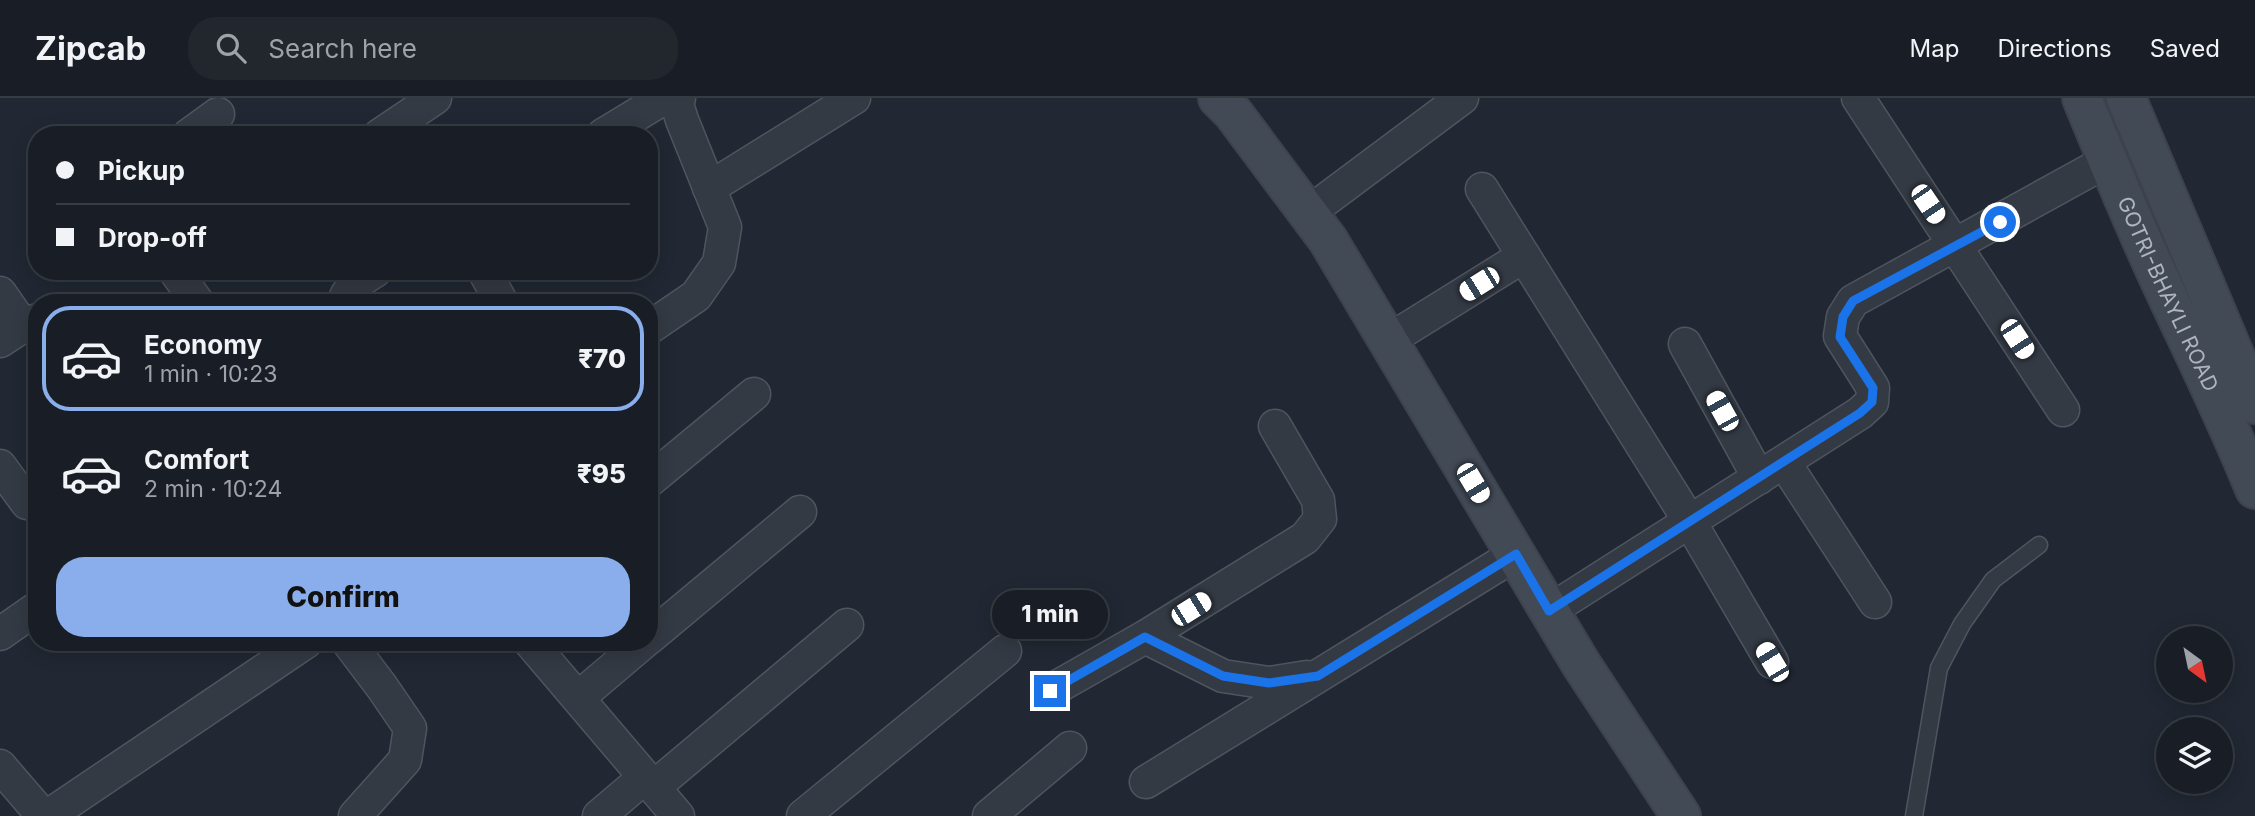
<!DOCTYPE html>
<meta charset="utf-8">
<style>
:root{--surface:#191e26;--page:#22272e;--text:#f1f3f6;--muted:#9fa2a7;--line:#373c43;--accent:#89aeeb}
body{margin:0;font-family:Inter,sans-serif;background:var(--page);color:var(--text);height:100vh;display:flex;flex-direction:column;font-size:26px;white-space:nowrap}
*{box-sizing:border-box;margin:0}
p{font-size:23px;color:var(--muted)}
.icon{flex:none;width:38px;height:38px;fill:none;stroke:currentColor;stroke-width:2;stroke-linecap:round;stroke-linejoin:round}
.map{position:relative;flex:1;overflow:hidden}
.details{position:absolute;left:28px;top:196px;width:630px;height:357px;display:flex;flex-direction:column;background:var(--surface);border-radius:28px;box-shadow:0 4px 18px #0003,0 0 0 2px var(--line)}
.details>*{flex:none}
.hud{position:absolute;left:28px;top:28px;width:630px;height:154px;border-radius:28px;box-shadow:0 4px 18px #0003,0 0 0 2px var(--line);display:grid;align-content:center;height:154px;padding:0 28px;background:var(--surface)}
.needle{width:46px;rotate:147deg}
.buttons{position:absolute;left:2156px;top:528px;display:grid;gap:14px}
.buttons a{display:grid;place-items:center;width:77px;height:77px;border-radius:50%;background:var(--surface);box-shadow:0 4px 18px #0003,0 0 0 2px var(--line);font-size:35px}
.end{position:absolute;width:32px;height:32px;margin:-16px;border:9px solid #1a73e8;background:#fff;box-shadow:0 0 0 4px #fff}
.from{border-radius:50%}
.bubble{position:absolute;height:49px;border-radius:24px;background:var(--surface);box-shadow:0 4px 18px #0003,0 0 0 2px var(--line);font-size:23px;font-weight:800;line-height:49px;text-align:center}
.car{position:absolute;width:21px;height:42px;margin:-21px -10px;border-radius:9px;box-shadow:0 0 5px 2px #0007;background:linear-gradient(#fff 24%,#345 0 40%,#fff 0 76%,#345 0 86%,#fff 0)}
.hud b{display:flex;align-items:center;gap:24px;height:66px;font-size:26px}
.hud b+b{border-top:2px solid var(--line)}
.hud i{width:18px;height:18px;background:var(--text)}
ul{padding:12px 0 0;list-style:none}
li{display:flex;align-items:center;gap:21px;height:105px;margin:0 14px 10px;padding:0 14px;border:4px solid transparent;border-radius:28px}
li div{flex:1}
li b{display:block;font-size:26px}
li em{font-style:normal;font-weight:800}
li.current{border-color:var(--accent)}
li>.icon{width:63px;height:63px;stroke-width:1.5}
.primary-button{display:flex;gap:14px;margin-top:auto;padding:14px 28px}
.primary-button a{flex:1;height:80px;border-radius:28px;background:var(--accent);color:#111;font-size:28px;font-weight:800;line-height:80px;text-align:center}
header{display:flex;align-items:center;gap:42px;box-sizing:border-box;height:98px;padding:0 35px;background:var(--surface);border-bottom:2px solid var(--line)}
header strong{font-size:33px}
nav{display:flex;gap:38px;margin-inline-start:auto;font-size:24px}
.search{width:490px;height:63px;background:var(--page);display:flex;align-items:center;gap:18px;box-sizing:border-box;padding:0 24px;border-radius:28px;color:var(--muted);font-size:26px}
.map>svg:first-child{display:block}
</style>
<header>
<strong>Zipcab</strong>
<div class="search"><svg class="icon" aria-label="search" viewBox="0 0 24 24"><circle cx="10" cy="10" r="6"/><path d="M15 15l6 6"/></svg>Search here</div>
<nav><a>Map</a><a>Directions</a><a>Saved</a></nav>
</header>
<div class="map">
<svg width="2255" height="718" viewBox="0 0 2255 718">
<rect width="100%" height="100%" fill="#212833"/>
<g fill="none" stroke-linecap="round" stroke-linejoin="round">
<defs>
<polyline id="lane" points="1914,718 1939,570 1962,526 1993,482 2039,447"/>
<g id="street">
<polyline points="1858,0 2063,312"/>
<polyline points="189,37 218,16"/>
<polyline points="380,37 435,0"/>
<polyline points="603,37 664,0"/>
<polyline points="709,90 854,0"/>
<polyline points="1482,91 1690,424 1772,564"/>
<polyline points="1308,115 1462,0"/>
<polyline points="175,173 198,205"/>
<polyline points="484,173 502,205"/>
<polyline points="0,195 23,228"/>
<path d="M344 205C346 190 362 181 375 173"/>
<polyline points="649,230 696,198 719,165 725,129 682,22 677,6 679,0"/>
<polyline points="1389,242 1524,158"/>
<polyline points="0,243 23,228 37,222"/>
<polyline points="1685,246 1759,380"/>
<polyline points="1784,364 1875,504"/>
<polyline points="0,368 27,405"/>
<polyline points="649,383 754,296"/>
<polyline points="1549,513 1860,315 1872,304 1873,290 1840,238 1843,219 1853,203 2107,63"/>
<polyline points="0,536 37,510"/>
<polyline points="1145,539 1223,578 1269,585 1307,579"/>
<polyline points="649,540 800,414"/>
<polyline points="348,544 382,589 410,630 405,662 355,718"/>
<polyline points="530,544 678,718"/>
<polyline points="1050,593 1145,539 1305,440 1320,421 1318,402 1275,328"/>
<polyline points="578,600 644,544"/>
<polyline points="0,668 43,718"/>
<polyline points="1146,684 1516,456"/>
<polyline points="654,689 847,527"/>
<polyline points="48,718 306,544"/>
<polyline points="599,718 645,679"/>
<polyline points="803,718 1005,553"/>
<polyline points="989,718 1070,650"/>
</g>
<g id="secondary">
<polyline points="1218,0 1233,15 1328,142 1581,566 1681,718"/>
<path id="s1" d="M2082 0C2107 61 2132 122 2160 182 2192 251 2226 319 2255 391"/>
<polyline points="2126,0 2255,306"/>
</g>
</defs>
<!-- lane casing -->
<use href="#lane" stroke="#4e555f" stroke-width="19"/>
<!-- street casing -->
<use href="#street" stroke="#4e555f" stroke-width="35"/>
<!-- secondary casing -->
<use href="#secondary" stroke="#3d434d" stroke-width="42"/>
<!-- lane -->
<use href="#lane" stroke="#343a44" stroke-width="16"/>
<!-- street -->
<use href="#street" stroke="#343a44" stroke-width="32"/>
<!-- secondary -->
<use href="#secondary" stroke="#424a56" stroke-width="38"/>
</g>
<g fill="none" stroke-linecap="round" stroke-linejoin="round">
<!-- route -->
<polyline stroke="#1a73e8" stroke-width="9" points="1050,593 1145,539 1223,578 1269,585 1318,578 1516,456 1549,513 1860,315 1872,304 1873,290 1840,239 1843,219 1853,203 2000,124"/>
</g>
<g text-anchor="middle" stroke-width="5" stroke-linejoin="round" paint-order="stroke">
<!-- street labels -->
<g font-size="21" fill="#aeb5c1" stroke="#1a1f28">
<text dy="7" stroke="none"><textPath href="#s1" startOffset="214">GOTRI-BHAYLI ROAD</textPath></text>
</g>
</g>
</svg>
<div class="buttons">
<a><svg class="needle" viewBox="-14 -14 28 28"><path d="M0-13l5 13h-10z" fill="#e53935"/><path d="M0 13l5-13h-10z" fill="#9fa2a7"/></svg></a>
<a><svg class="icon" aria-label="layers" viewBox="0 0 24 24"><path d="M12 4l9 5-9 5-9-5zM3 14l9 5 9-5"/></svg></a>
</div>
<i class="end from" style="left:2000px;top:124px"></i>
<i class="end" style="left:1050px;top:593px"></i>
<div class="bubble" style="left:992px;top:492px;width:116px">1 min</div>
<i class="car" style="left:1928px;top:106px;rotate:146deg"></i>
<i class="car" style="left:1479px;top:186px;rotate:238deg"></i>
<i class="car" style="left:2017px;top:241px;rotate:147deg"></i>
<i class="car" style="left:1722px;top:313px;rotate:331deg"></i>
<i class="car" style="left:1473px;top:385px;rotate:149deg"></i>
<i class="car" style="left:1191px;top:511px;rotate:58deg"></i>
<i class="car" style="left:1772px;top:564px;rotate:329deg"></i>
<div class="hud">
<b><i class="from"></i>Pickup</b>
<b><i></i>Drop-off</b>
</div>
<section class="details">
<ul>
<li class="current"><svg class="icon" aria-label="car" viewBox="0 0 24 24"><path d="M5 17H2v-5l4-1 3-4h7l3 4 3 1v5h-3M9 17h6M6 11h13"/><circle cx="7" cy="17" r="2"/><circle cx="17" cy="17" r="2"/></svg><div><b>Economy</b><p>1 min · 10:23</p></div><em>₹70</em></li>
<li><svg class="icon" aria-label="car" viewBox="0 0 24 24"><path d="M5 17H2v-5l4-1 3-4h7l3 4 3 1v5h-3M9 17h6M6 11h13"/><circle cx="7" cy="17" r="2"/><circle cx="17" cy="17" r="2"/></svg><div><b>Comfort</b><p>2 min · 10:24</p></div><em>₹95</em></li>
</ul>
<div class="primary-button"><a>Confirm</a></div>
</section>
</div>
